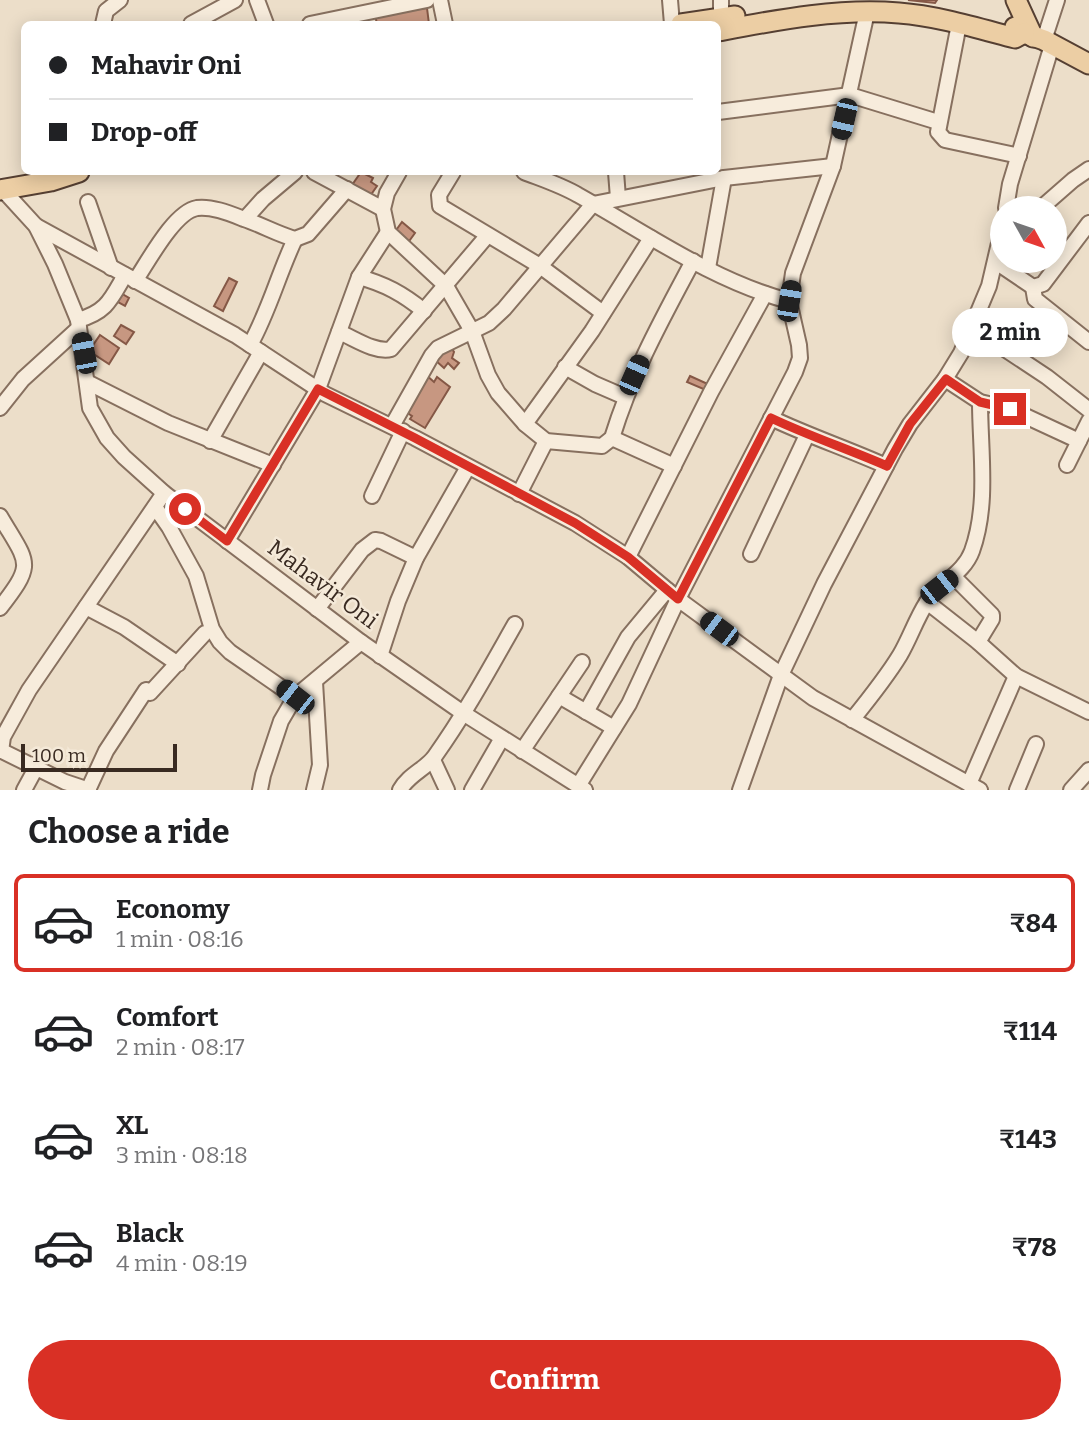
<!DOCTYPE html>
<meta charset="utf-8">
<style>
:root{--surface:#fff;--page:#f6f6f6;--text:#202124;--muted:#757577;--line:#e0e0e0;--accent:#d93025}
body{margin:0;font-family:Bitter,serif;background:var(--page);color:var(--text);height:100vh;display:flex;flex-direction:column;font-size:26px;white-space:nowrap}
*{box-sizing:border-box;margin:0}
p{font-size:23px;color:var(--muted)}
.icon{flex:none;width:38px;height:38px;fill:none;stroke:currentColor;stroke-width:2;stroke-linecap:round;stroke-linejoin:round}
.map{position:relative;height:790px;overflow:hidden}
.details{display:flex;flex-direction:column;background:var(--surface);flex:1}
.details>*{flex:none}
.guide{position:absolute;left:21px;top:21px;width:700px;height:154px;border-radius:10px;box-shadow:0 4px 18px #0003;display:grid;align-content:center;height:154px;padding:0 28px;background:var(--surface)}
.needle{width:46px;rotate:130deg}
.controls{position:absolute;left:990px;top:196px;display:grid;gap:14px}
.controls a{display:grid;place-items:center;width:77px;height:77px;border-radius:50%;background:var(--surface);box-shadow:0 4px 18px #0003;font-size:35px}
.scale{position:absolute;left:21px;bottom:18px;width:156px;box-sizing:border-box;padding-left:7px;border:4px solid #392a21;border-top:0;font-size:19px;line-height:24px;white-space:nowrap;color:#392a21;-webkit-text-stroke:5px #f4e9d8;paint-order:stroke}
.end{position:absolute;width:32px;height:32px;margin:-16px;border:9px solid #d93025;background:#fff;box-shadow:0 0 0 4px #fff}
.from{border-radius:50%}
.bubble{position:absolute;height:49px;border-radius:24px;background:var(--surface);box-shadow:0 4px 18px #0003;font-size:23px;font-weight:700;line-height:49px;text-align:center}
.car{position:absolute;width:21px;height:42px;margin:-21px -10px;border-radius:9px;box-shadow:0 0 5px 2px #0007;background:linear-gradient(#222 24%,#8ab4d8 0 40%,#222 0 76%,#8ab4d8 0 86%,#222 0)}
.guide b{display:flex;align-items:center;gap:24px;height:66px;font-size:26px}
.guide b+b{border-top:2px solid var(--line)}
.guide i{width:18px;height:18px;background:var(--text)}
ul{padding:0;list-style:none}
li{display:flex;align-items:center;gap:21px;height:98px;margin:0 14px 10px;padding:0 14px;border:4px solid transparent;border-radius:10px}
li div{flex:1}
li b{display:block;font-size:26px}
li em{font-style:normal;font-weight:700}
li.active{border-color:var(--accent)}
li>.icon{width:63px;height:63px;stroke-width:1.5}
h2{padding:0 28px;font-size:32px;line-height:84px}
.primary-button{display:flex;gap:14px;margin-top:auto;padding:14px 28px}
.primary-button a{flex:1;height:80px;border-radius:42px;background:var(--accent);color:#fff;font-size:28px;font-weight:700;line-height:80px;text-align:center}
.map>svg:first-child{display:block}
</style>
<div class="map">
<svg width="1089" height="790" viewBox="0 0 1089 790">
<rect width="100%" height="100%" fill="#ecdec9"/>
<!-- building -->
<g fill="#c79781" stroke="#855846" stroke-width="2">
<polygon points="908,0 937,0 935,3"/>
<polygon points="427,8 429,24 389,24 389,23 377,24 375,15"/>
<polygon points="361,172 373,178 371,182 377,186 368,199 350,188"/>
<polygon points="402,222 415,233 407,244 394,233"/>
<polygon points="229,278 237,282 223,311 214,306"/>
<polygon points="119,292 129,298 125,306 114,300"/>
<polygon points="121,325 134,332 126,344 114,336"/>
<polygon points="100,335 119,348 109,364 89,351"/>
<polygon points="449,344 454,352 452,358 459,363 454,369 448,363 444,368 435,360"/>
<polygon points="425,374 434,382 437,377 450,387 425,428 410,419 412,416 403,410"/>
<polygon points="690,376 710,385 708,391 687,382"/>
</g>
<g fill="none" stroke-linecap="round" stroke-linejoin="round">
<defs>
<g id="minor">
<polyline points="257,0 266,24"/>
<polyline points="440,0 445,24"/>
<polyline points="670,0 672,24"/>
<polyline points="721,0 721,18"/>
<polyline points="103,24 106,11 120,0"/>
<polyline points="191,24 235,0"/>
<polyline points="310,24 427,0"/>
<polyline points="959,24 938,132 945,140 1019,156"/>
<polyline points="1044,40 1057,0"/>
<polyline points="718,112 850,95 938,122"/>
<polyline points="314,172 383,209"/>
<polyline points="399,172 387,193 383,209 388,232 446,286 472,331 488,375 498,393 525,424"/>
<polyline points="453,172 439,195 440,206 540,266 603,313"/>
<path d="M524 172C542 179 561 185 578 195 646 233 713 281 789 301"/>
<polyline points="616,172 618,198"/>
<polyline points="4,191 36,226 55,264 78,320 90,408 107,438 124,457 164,493 361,642 463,713 585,790"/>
<polyline points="88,202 111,268"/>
<polyline points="1006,208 1010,184 1052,45"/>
<polyline points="1041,208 1073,180 1089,169"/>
<polyline points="245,219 263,199 295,172"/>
<polyline points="36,226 235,335 325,394 415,438 575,523 628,557 678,599 813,698 980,790"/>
<path d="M651 238 592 331 525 424 546 441 602 446 612 438C632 373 661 321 693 261"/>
<polyline points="996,262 1033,287 1043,284 1089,223"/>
<polyline points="708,268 724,178"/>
<path d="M359 277C385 284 403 294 424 311"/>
<path d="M135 281C148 262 174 212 197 208 212 206 231 214 244 219 262 225 277 234 295 239L308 234 347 189"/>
<polyline points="1033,287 1035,299 1089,342"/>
<path d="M78 320C107 312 111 299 125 275"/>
<polyline points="973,328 1047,377 1089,410"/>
<path d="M339 332C354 338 375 353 391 349L487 236"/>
<path d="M250 345C269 311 278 275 295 239"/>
<polyline points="565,367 595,384 625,397"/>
<polyline points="945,379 980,402 1010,409 1079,441"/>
<polyline points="87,382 168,423 273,465"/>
<polyline points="0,408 23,379 79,328"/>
<path d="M771 418C809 436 848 449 886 466"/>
<polyline points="392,426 432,355 438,348 489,323 504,309 593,204 724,178 833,166"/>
<polyline points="612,438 674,466"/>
<polyline points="210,441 261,352"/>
<polyline points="1067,465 1089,421"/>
<polyline points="519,494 546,441"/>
<polyline points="372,496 403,431"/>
<polyline points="155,507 169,527 196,576 212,629 220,642 230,652 295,697"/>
<path d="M0 516C28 564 36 562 0 608"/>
<polyline points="227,541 318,389 359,277 388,232"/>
<polyline points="751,554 807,435"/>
<polyline points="628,557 711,392 765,294"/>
<polyline points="953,576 992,615 992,619 978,642"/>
<polyline points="927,602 978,642 1016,676 1089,712"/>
<polyline points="86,607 124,627 178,664"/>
<polyline points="317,609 362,550 375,540 381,541 416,558"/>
<polyline points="380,656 398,601 416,558 468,467"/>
<polyline points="150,693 205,633"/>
<polyline points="559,696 614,728"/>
<polyline points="586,712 628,637 667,590"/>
<path d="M852 720C869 699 886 678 900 655 910 638 916 619 927 602 940 583 964 573 972 551 989 504 980 450 980 402"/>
<polyline points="0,750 65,782 89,790"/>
<polyline points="1,751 3,737 29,690 164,493"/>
<polyline points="522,751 582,662"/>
<polyline points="433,760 447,790"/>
<polyline points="969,784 1016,676"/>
<polyline points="578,786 629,704 678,599 795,372 800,358 799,345 789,301 793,273 833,166 867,12"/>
<polyline points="24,790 36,768"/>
<polyline points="88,790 106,751 146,690"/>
<polyline points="260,790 263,775 281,721 295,697 361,642"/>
<polyline points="314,790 320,765 315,682"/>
<path d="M400 790C409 774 426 769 435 756 465 714 490 668 515 624"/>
<polyline points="472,790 502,738"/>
<polyline points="740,790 781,675 824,584 895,449 910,424 945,379 961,353 989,286 1003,226"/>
<polyline points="1017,790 1036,744"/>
<polyline points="1071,790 1089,770"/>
</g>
<g id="major">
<polyline points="1016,0 1033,37"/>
<polyline points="681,24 735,16"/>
<polyline points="1015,27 1024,33 1044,40 1089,64"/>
<path d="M718 31C777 20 838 8 899 13 938 16 977 28 1015 38L1024 33"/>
<polyline points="0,190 51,181 79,172"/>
</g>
</defs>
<!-- minor casing -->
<use href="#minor" stroke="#87705f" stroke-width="18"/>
<!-- major casing -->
<use href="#major" stroke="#553f32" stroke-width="23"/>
<!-- minor -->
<use href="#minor" stroke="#f7ecdc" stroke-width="14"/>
<!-- major -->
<use href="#major" stroke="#eccea4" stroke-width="19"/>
</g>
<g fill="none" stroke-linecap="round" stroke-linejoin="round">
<!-- route -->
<path stroke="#d93025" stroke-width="9" d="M185 509 227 541 318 389 415 438 575 523 628 557 678 599 771 418C809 436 848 449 887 466L910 424 946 379 980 402 1010 409"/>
</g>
<g text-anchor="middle" stroke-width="5" stroke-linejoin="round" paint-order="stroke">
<!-- street labels -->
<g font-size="23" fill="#392a21" stroke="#f4e9d8">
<text transform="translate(323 584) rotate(37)" y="8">Mahavir Oni</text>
</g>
</g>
</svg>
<div class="controls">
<a><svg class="needle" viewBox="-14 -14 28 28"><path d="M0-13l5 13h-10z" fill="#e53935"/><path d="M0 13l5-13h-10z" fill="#757577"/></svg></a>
</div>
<div class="scale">100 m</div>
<i class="end from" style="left:185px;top:509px"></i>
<i class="end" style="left:1010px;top:409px"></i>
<div class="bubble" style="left:952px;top:308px;width:116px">2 min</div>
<i class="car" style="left:844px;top:119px;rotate:193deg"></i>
<i class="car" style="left:789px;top:301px;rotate:9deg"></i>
<i class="car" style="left:84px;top:353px;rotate:349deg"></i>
<i class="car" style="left:634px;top:375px;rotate:24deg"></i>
<i class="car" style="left:939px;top:587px;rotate:52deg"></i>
<i class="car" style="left:719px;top:629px;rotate:307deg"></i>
<i class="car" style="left:295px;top:697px;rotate:308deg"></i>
<div class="guide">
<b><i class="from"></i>Mahavir Oni</b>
<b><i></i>Drop-off</b>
</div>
</div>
<section class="details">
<h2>Choose a ride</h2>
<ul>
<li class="active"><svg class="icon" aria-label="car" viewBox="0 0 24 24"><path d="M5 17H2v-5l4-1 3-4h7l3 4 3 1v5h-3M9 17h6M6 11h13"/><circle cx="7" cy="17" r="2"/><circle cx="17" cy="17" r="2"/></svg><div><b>Economy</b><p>1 min · 08:16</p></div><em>₹84</em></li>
<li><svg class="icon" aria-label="car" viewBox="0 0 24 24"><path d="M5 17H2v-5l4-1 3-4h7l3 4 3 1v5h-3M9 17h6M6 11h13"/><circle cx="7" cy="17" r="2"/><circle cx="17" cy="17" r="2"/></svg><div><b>Comfort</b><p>2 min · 08:17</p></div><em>₹114</em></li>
<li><svg class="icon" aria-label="car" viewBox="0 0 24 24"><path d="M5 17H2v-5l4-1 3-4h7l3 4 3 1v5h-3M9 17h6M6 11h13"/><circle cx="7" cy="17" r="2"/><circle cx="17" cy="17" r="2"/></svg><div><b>XL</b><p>3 min · 08:18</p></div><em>₹143</em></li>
<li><svg class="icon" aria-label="car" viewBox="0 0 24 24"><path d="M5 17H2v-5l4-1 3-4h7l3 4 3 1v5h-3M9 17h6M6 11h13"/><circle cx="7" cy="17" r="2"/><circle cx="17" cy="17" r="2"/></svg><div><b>Black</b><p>4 min · 08:19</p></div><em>₹78</em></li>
</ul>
<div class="primary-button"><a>Confirm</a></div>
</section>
